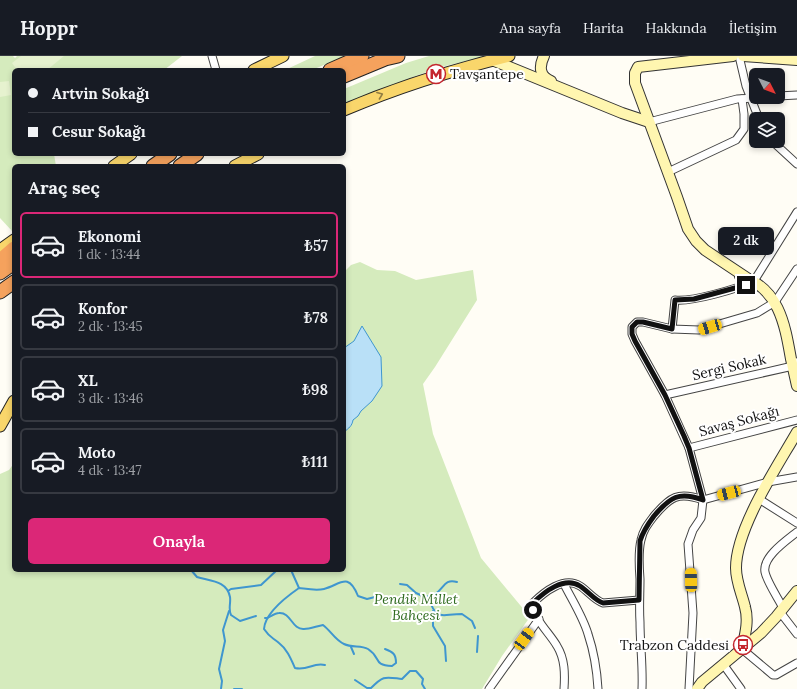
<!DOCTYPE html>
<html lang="tr">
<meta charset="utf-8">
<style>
:root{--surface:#171b24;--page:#242831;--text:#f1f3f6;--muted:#9ea1a6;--line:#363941;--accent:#db2777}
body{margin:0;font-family:Lora,serif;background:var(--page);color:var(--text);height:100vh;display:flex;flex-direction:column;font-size:15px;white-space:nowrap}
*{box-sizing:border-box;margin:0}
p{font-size:13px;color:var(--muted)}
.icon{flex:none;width:22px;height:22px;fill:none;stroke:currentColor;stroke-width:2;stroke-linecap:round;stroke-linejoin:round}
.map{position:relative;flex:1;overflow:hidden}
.drawer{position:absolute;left:12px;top:108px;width:334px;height:408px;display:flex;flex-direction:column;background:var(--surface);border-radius:6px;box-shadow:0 2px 6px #0003}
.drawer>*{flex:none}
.top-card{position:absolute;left:12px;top:12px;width:334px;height:88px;border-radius:6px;box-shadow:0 2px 6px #0003;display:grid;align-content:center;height:88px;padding:0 16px;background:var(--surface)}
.needle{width:26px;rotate:132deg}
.buttons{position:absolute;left:749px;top:12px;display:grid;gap:8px}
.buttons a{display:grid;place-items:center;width:36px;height:36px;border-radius:6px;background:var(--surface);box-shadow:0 2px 6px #0003;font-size:20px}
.end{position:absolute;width:18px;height:18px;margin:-9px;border:5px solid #111;background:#fff;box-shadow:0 0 0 2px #fff}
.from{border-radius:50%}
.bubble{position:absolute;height:28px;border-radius:6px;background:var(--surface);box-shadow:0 2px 6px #0003;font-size:13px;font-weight:600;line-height:28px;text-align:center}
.car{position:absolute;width:12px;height:24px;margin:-12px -6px;border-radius:5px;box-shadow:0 0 3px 1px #0007;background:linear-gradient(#f5c518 24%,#345 0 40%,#f5c518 0 76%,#345 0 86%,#f5c518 0)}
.top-card b{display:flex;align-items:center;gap:14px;height:38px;font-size:15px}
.top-card b+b{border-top:1px solid var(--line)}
.top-card i{width:10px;height:10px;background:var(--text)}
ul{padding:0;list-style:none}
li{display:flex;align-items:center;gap:12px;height:66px;margin:0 8px 6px;padding:0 8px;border:2px solid var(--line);border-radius:6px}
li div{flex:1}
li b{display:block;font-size:15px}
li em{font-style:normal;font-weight:600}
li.current{border-color:var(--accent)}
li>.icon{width:36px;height:36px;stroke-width:1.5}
h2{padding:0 16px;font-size:18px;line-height:48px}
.primary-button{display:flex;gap:8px;margin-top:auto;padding:8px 16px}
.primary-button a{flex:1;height:46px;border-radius:6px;background:var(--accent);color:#fff;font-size:16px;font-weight:600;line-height:46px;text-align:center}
header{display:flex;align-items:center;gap:24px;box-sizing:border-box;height:56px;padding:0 20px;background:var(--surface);border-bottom:1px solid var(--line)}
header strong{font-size:19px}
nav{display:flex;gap:22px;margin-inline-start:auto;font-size:14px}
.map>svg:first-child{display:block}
</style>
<header>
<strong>Hoppr</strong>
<nav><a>Ana sayfa</a><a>Harita</a><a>Hakkında</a><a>İletişim</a></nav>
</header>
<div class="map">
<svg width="797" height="633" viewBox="0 0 797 633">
<rect width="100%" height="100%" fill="#fffdf5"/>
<!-- green -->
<g fill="#d5ebbd">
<polygon points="0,0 13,0 15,2 17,0 182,0 164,14 14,14 14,98 54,98 56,110 14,110 14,173 12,175 0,162"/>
<polygon points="315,0 345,0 312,14 285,14"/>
<polygon points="429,0 488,0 441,11 410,22 344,50 344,33 406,7"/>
<polygon points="360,206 377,214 395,215 416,224 473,214 477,244 435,311 423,328 433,378 481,502 530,561 502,600 482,633 0,633 0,418 9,414 14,407 14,514 344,514 344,216 351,209"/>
</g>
<!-- pitch -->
<g fill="#e6f2cf">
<polygon points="21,0 64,0 47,14 17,14 12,7"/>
<polygon points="9,25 11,39 0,41 0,26"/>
</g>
<!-- water -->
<path fill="#b9e0f7" stroke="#3f96cf" d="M362 270 381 301 382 330 372 345 361 355 358 360 353 364C352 370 349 372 344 376V292L354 285Z"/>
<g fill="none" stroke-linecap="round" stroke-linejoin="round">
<!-- stream -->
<g stroke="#3f96cf" stroke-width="2">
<path d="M191 514 197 521C209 525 227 524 230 541 231 547 228 553 231 559L240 565 256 560"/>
<polyline points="291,514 299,532"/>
<path d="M400 528 407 529 416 537 429 543C437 566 441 558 462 558L472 565 475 572"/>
<polyline points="228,535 231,533 261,529 277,514"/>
<path d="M425 541C428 540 433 540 435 538 444 533 444 522 457 526"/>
<polyline points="433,555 433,570 445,590 446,605"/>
<path d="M265 562H267C270 561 275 557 279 557 291 556 292 574 304 573 310 573 317 570 323 569 331 575 335 584 344 588 352 592 361 589 368 593 382 602 372 609 392 610L396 607C396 598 393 596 385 593"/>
<polyline points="351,591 354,598"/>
<polyline points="477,596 478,580"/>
<path d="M325 609C313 606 308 615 295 612 291 603 287 593 279 587 272 581 270 582 264 573 265 557 286 541 299 532 307 533 316 535 324 533 340 529 348 515 358 540L367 543 375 541"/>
<path d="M355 624 367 632H371C384 619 385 621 402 623L410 615H416L423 623 422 628 425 633"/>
<polyline points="221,633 222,625 219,613 225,585 223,574 229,555"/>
<polyline points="234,633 242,633"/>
</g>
<defs>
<g id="street">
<polyline points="212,0 216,14"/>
<polyline points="739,0 746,30 759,63"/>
<polyline points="778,40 797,39"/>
<polyline points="649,66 737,43 772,41"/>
<polyline points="772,85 797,108"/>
<polyline points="668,116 736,84 744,73 744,58 742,43"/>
<path d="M672 273 675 244C692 246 737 233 754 225L797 156"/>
<polyline points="665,339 793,310 797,306"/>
<polyline points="689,392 797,364"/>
<polyline points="759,443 797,467"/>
<polyline points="703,444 768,426 797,421"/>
<path d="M564 528C572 544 583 561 588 578 594 596 597 615 598 633"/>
<path d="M783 552C778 542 767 526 765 516 762 501 787 484 797 476"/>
<polyline points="780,556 797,578"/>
<polyline points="742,593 773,619 776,619 797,607"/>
<polyline points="723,608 741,633"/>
<polyline points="489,633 539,563"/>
<path d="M564 633C565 618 565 603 557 590 549 576 533 563 533 547 544 536 564 520 580 530 588 535 594 544 603 547L639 544"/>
<path d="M642 633C643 610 640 588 640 566 639 552 640 538 640 523 639 510 638 496 641 484 643 474 648 468 654 460 670 441 678 435 703 444"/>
<polyline points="689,633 693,557 688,488 693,474 701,462 703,444 689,392 684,381 665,339 635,285 632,278 632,271 637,266 643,266 672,273 699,274 757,257 775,246 797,213"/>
</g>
<g id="secondary">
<path d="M544 0C539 10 539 20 551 25"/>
<polyline points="733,0 638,11 635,17 635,27 677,141 688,173 696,185 705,194 747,222"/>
<polyline points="743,0 797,4"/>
<polyline points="492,4 622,57 649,66"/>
<path d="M740 220C779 231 785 269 791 303 793 312 795 321 797 330"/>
<path d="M742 593C745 579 749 565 745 551 742 538 736 526 736 512 736 472 777 411 797 376"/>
<polyline points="697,633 702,626 761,577 776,561 797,535"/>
</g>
<g id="primary">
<polyline points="254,14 283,0"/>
<path d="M344 54C398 31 452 14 509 0"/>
<polyline points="114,110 131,98"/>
<polyline points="235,110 258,98"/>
<polyline points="0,194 14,184"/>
<polyline points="0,370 14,345"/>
</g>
<g id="highway">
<polyline points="330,14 362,0"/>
<polyline points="344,20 385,3 398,0"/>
<polyline points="153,110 170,98"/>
<polyline points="180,110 197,98"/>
<polyline points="0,204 14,192"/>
<polyline points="0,217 14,207"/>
<polyline points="0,236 14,226"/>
</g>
</defs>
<!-- street casing -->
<use href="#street" stroke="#444" stroke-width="9"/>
<!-- secondary casing -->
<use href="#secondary" stroke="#333" stroke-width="12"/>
<!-- primary casing -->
<use href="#primary" stroke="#222" stroke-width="13"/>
<!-- highway casing -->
<use href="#highway" stroke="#222" stroke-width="15"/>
<!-- street -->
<use href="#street" stroke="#fff" stroke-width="7"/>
<!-- secondary -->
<use href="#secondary" stroke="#fff6b0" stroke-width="10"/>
<!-- primary -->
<use href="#primary" stroke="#f9d66b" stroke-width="11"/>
<!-- highway -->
<use href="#highway" stroke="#f5a25d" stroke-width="13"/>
</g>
<!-- one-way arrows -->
<defs><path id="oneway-chevron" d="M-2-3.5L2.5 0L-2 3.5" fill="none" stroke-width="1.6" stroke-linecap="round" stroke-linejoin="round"/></defs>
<use stroke="#917d42" href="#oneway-chevron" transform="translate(380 39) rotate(-21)"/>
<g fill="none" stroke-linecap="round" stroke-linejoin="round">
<!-- route -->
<path stroke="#111" stroke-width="5" d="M533 554V547C544 536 564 520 580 530 588 535 594 544 603 547L639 544 640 485C643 475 648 468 654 460 670 441 679 435 703 444L689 392 684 380 665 339 635 285 632 278V271L637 266H643L672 273 675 244 694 243 746 229"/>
</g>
<!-- icons -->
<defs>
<symbol id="metro-ring" viewBox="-11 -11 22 22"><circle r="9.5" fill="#fff" stroke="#c4262e" stroke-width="1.5"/><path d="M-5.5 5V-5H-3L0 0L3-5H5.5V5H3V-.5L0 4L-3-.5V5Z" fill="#c4262e"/></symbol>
<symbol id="bus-ring" viewBox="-11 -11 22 22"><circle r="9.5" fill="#fff" stroke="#c4262e" stroke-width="1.5"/><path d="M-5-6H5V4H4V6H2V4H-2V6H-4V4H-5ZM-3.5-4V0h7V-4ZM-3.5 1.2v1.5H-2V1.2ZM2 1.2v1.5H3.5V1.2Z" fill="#c4262e"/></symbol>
</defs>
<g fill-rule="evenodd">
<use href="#metro-ring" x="425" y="7" width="22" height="22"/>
<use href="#bus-ring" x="732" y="578" width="22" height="22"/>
</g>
<g text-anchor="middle" stroke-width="4" stroke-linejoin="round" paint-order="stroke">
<!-- poi labels -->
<g font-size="14" fill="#111" stroke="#fff" text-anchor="start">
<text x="450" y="23">Tavşantepe</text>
<text x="729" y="594" text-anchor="end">Trabzon Caddesi̇</text>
</g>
<!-- street labels -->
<g font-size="14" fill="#111" stroke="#fff">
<text transform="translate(729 311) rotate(-13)" y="5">Sergi Sokak</text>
<text transform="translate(739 365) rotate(-15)" y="5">Savaş Sokağı</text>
</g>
<!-- park labels -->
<g font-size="14" font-style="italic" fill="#2f6b1f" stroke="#fff">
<text x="416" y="548">Pendik Millet<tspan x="416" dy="16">Bahçesi</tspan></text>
</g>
</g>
</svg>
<div class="buttons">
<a><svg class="needle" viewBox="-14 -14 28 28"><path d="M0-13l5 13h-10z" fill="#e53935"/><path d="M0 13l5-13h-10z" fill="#9ea1a6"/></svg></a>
<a><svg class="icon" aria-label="layers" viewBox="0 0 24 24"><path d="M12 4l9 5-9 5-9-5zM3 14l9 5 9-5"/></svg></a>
</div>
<i class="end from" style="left:533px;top:554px"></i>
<i class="end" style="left:746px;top:229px"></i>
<div class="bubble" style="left:718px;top:171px;width:56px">2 dk</div>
<i class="car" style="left:710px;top:271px;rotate:253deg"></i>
<i class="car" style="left:729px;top:437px;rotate:255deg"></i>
<i class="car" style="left:691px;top:524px;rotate:359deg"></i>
<i class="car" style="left:524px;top:583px;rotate:36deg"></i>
<div class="top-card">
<b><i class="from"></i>Artvin Sokağı</b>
<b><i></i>Cesur Sokağı</b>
</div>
<section class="drawer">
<h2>Araç seç</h2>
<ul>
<li class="current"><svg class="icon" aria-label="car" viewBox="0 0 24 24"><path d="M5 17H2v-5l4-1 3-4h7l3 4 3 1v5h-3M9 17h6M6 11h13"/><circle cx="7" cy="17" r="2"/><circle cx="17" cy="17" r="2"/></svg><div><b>Ekonomi</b><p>1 dk · 13:44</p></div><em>₺57</em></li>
<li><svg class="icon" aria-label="car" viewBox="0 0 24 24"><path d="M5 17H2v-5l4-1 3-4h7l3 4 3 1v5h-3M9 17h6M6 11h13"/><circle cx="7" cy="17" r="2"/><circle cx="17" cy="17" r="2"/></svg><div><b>Konfor</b><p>2 dk · 13:45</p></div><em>₺78</em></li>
<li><svg class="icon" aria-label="car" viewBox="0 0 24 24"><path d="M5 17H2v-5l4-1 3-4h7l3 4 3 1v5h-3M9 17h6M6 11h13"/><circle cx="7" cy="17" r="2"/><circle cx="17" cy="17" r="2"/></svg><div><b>XL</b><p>3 dk · 13:46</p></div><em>₺98</em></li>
<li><svg class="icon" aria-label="car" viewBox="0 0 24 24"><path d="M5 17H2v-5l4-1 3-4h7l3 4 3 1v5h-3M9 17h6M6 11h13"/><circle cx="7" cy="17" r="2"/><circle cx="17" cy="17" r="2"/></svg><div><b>Moto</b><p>4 dk · 13:47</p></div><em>₺111</em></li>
</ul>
<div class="primary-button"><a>Onayla</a></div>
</section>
</div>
